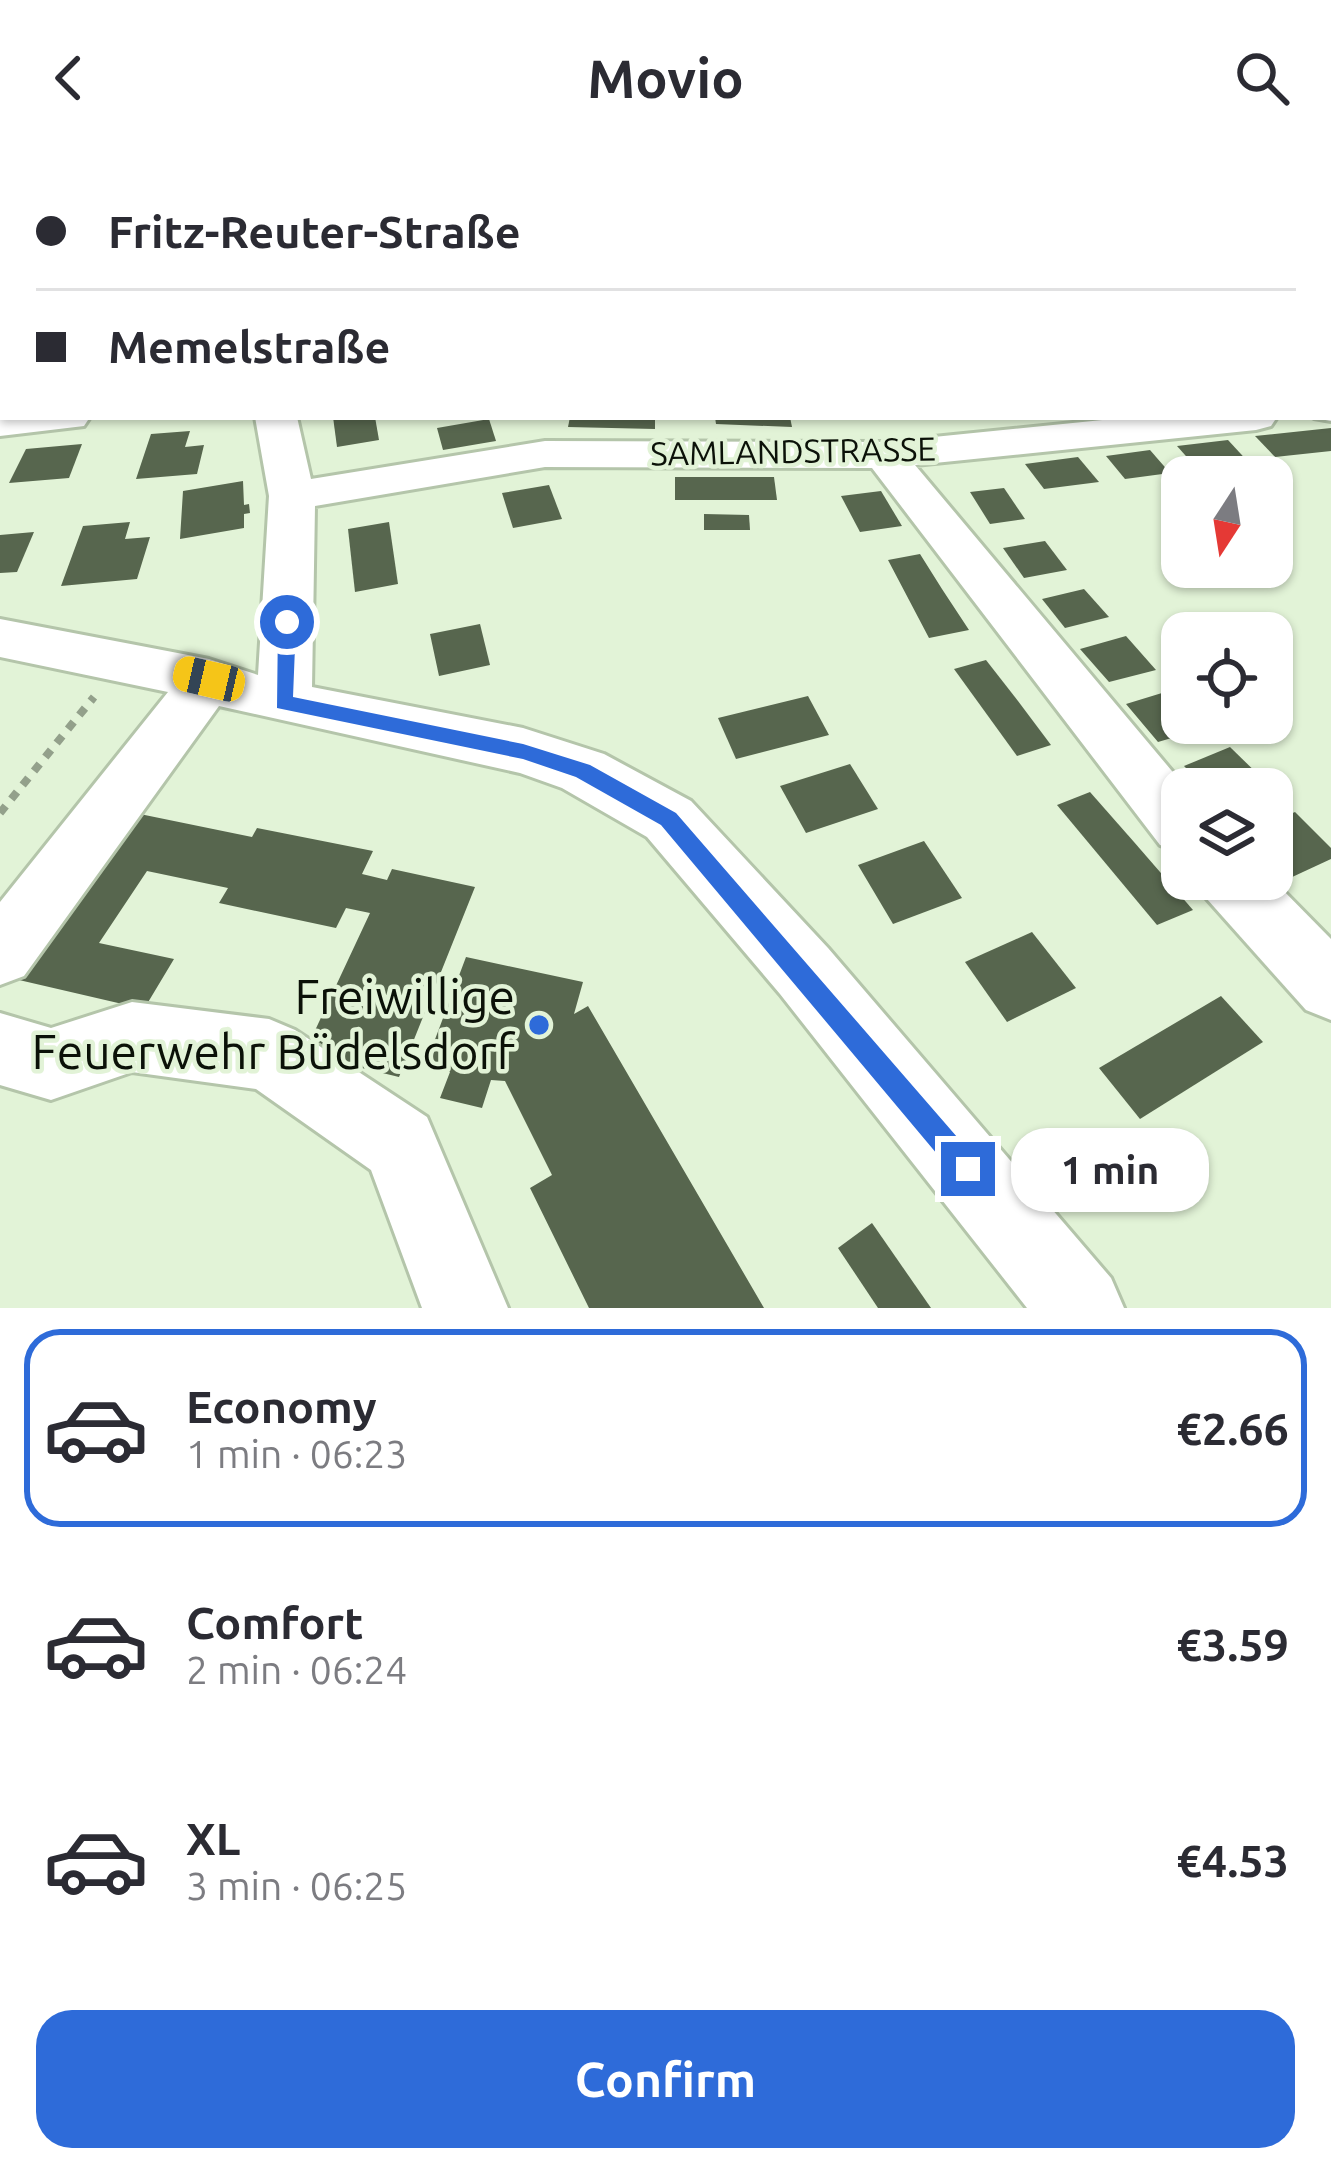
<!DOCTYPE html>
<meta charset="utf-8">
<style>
:root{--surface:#fff;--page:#f2f2f3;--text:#2b2b33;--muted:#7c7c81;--line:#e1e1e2;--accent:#2e6bd9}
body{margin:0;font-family:Ubuntu,sans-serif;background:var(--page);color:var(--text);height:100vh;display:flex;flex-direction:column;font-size:45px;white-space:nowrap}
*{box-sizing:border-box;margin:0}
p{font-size:39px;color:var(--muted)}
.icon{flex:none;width:66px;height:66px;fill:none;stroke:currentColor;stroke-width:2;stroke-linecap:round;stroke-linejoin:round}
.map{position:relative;height:1152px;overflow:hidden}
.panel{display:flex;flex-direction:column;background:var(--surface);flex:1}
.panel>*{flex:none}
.banner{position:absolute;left:0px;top:0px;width:1332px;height:264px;box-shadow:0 3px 9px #0004;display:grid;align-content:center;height:264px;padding:0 36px;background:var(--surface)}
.needle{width:78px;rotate:192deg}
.controls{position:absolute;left:1161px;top:300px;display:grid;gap:24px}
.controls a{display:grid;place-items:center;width:132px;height:132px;border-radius:24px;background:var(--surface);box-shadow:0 3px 9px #0004;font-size:60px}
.end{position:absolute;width:54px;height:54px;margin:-27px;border:15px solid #2e6bd9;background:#fff;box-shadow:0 0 0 6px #fff}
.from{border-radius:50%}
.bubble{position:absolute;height:84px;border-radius:36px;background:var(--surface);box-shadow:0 3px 9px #0004;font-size:39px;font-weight:700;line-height:84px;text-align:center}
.car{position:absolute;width:36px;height:72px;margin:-36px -18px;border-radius:15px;box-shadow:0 0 9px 3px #0007;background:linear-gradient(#f5c518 24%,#345 0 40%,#f5c518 0 76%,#345 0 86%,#f5c518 0)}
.banner b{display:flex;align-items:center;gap:42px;height:114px;font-size:45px}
.banner b+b{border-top:3px solid var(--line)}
.banner i{width:30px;height:30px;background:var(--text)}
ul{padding:21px 0 0;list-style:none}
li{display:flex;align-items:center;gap:36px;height:198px;margin:0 24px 18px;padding:0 12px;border:6px solid transparent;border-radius:36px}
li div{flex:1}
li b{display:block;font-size:45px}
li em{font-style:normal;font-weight:700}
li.active{border-color:var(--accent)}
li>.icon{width:108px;height:108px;stroke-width:1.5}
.cta{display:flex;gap:24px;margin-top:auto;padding:24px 36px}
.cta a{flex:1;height:138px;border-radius:36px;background:var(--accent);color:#fff;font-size:48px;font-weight:700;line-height:138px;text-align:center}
header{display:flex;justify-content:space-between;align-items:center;height:156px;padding:0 36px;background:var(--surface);font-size:54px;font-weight:700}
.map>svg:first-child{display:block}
</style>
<header><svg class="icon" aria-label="back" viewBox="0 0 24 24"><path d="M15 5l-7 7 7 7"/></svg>Movio<svg class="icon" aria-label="search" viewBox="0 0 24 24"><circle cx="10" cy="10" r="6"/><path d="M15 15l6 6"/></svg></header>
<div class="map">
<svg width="1331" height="1152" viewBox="0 0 1331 1152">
<rect width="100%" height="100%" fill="#e2f3d7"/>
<!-- green -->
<polygon fill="#a9d58b" points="462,0 962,0 964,3 461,3"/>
<!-- building -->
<g fill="#57664e">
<polygon points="333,261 375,261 379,284 337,291"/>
<polygon points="570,261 655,261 655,273 568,271"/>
<polygon points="715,261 790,261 792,271 716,268"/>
<polygon points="489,263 496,285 443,294 437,272"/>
<polygon points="1331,272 1331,295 1275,301 1255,280"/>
<polygon points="190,275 185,291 204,289 197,318 136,323 151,278"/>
<polygon points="1228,284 1252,310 1201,317 1177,290"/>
<polygon points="82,288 69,322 9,327 26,293"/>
<polygon points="1150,294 1170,317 1125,323 1106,300"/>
<polygon points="1078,301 1099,326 1044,333 1025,308"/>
<polygon points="675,321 774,321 777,344 675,344"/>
<polygon points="243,325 244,349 249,348 250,357 244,358 244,372 180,383 183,335"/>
<polygon points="549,329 562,363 513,372 502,337"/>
<polygon points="1004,332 1025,363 990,368 970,336"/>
<polygon points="881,335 902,370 860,376 841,340"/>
<polygon points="704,358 749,359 750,374 704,374"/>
<polygon points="130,366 125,383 150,381 137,423 61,430 83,370"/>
<polygon points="389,366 398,428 355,436 348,373"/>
<polygon points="34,376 17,416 0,417 0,379"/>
<polygon points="1045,385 1067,414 1024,422 1003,392"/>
<polygon points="920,398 942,433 969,474 929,482 888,404"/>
<polygon points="1084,433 1109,461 1065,472 1042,443"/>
<polygon points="480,468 490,509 439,520 430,478"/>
<polygon points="1126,480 1156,514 1109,526 1080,493"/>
<polygon points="986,504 1018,545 1051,589 1017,600 954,513"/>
<polygon points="1175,533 1182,541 1182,567 1209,571 1158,586 1126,548"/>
<polygon points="808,540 829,579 736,603 718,562"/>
<polygon points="1230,591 1270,630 1206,633 1184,610"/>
<polygon points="850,608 878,653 806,677 780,630"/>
<polygon points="1090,636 1134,686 1193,754 1157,769 1057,649"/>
<polygon points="1295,656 1331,692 1331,703 1290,722 1272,703 1272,666"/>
<polygon points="135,657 252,681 257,672 373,695 362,718 387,724 392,713 475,731 399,921 304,898 370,757 346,752 336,772 219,747 228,732 147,715 99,787 174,803 144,853 19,824"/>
<polygon points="924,685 962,742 893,768 858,709"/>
<polygon points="1032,776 1076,832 1007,866 965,806"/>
<polygon points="466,801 583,826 574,858 588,850 764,1152 589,1152 530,1032 552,1019 505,925 491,924 482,952 440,942 450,916 425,910"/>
<polygon points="1221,840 1263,886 1140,963 1099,912"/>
<polygon points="872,1067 931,1152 878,1152 838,1092"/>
</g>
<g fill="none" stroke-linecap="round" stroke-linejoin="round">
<defs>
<g id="minor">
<polygon points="165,0 231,0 162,3"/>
<polygon points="1214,0 1243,0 1246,3 1216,3"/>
<polygon points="1329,70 1331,71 1331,91 1329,90"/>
<rect x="0" y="108" width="3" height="20"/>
<polygon points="1329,241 1331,265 1314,262 1329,261"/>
<polygon points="0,254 3,261 90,261 84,270 0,280"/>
<polygon points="255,261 297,261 311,323 545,285 884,286 1132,261 1277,261 1271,270 1256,274 915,309 1187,633 1182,633 1182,697 1160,689 872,312 545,311 315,350 312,531 523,572 604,598 691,645 828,792 1111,1122 1124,1152 1027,1152 780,838 647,681 562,632 520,617 219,550 24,820 0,829 0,746 168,536 0,501 0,463 209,503 258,519 269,340"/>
<polygon points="1198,723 1272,723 1331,783 1331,864 1306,854 1207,743"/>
<polygon points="132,846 269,863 295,874 427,961 508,1152 422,1152 371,1014 256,933 132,916 51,944 0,929 0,857 51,872"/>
</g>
</defs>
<!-- minor casing -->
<use href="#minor" stroke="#b4c5aa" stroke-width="6"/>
<!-- path-far1 -->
<polyline stroke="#93a08b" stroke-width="4.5" stroke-dasharray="4.5 4.5" stroke-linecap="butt" points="730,0 752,3"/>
<!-- path -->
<polyline stroke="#93a08b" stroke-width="8" stroke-dasharray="9 9" stroke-linecap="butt" points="0,657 94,541"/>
<!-- minor -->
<use href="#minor" fill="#fff" fill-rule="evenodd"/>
</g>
<!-- route -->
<polygon fill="#2e6bd9" points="287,459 296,466 293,541 523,588 590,609 676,657 977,1004 977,1023 958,1023 661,669 576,621 523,603 277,552 278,466"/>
<!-- markers -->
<circle fill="#2e6bd9" stroke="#e2f3d7" stroke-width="4.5" cx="539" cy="869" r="12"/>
<g text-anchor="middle" stroke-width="9" stroke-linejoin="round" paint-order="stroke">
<!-- far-street labels -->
<g font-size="33" fill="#0b1108" stroke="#e2f3d7">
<text transform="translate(793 295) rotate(-1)" y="12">SAMLANDSTRASSE</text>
</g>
<!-- near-poi labels -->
<g font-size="48" fill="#0b1108" stroke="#e2f3d7" text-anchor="end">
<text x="515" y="858">Freiwillige<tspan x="515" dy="55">Feuerwehr Büdelsdorf</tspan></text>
</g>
</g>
</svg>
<div class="controls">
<a><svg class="needle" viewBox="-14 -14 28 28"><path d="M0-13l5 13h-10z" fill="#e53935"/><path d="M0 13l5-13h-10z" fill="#7c7c81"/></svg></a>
<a><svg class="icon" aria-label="locate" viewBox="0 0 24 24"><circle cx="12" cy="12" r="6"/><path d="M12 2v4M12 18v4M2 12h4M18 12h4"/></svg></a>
<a><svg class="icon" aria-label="layers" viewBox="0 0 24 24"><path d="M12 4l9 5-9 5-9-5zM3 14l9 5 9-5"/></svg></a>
</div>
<i class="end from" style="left:287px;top:466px"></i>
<i class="end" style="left:968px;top:1013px"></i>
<div class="bubble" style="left:1011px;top:972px;width:198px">1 min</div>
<i class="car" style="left:209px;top:523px;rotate:283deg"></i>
<div class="banner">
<b><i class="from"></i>Fritz-Reuter-Straße</b>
<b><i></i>Memelstraße</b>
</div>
</div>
<section class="panel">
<ul>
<li class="active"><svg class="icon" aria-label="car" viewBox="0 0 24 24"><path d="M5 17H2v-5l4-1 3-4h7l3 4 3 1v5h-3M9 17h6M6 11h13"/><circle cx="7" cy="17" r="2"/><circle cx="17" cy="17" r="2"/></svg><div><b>Economy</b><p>1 min · 06:23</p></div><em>€2.66</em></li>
<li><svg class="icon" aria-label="car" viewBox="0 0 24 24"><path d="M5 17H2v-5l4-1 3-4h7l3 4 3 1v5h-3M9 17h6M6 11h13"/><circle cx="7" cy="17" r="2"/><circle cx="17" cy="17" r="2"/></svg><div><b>Comfort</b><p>2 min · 06:24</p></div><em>€3.59</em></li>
<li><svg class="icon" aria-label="car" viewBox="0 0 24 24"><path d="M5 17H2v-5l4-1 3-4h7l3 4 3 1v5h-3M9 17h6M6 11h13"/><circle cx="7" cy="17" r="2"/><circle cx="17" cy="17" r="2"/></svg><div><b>XL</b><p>3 min · 06:25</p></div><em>€4.53</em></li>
</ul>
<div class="cta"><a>Confirm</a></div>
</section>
